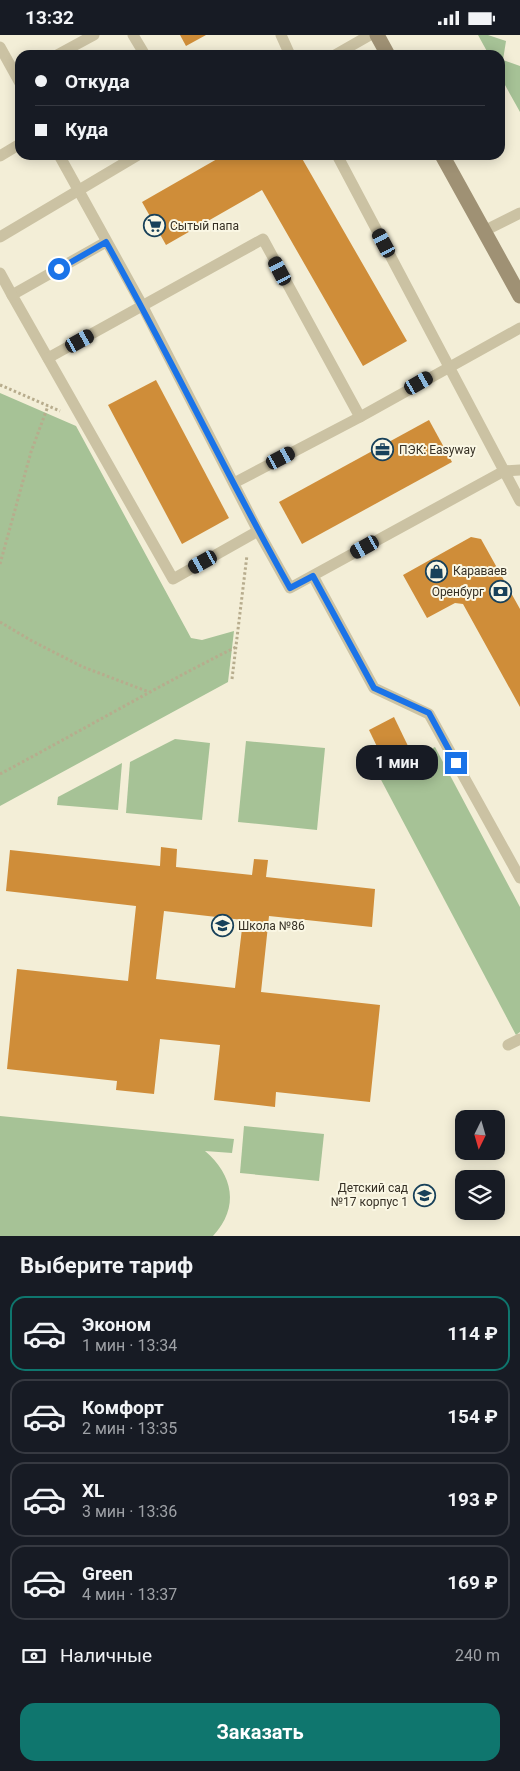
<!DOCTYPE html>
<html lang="ru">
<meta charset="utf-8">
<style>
:root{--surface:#171b24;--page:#20242c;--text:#f1f3f6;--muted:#9ea1a6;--line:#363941;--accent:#0f766e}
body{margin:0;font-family:Roboto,sans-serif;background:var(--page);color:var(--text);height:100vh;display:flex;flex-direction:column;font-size:19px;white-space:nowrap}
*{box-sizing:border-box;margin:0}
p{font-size:16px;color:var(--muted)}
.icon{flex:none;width:28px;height:28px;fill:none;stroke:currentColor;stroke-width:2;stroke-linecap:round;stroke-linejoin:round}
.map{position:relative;height:1201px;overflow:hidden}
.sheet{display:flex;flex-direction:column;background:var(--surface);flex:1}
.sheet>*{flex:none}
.guide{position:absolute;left:15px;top:15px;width:490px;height:110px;border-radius:15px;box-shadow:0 2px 12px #0003;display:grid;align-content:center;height:110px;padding:0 20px;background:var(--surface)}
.needle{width:32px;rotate:185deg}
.controls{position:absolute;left:455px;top:1075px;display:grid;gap:10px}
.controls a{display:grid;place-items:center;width:50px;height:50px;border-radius:10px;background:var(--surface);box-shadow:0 2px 12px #0003;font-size:25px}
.end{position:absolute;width:22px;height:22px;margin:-11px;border:6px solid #1a73e8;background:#fff;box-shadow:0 0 0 2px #fff}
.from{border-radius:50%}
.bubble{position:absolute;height:35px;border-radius:15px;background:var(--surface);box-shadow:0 2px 12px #0003;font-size:16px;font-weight:700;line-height:35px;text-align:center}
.car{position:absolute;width:15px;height:30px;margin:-15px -8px;border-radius:6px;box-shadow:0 0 4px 1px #0007;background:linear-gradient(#222 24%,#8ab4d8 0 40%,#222 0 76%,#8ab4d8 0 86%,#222 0)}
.guide b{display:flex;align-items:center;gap:18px;height:48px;font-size:19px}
.guide b+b{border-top:1px solid var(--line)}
.guide i{width:12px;height:12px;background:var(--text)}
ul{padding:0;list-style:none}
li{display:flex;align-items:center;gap:15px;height:75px;margin:0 10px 8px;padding:0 10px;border:2px solid var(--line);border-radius:15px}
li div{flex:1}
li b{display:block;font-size:19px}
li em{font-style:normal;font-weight:700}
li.current{border-color:var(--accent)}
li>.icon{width:45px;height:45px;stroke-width:1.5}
h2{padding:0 20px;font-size:22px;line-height:60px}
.pay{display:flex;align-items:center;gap:12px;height:55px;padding:0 20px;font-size:19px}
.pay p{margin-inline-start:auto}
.primary-button{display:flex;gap:10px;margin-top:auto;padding:10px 20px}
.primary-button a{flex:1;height:58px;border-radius:15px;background:var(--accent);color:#fff;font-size:20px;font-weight:700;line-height:58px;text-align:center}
.status{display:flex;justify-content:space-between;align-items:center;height:35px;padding:0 25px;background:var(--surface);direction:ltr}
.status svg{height:14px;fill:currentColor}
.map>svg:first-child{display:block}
</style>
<div class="status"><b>13:32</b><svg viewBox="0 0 49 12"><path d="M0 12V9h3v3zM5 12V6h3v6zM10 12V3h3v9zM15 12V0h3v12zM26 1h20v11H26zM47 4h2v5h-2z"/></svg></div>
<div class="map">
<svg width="520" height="1201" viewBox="0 0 520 1201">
<rect width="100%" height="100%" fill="#f3eed7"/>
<!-- green -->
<g fill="#a6c296">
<polygon points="478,0 488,0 506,6 503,25 520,31 520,77 500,41 500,20 489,20"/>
<polygon points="0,358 76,391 191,603 202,605 234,596 228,647 0,771"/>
<polygon points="175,704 210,708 202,785 126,778 130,727"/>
<polygon points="246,706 325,713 317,795 238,787"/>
<polygon points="435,712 520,872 520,997 516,1000 379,741"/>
<polygon points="122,728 118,775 57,770 58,762"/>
<path d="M0 1081 234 1104 232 1118 205 1116C233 1140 240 1172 213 1201H0Z"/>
<polygon points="244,1091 324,1099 319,1146 240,1138"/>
</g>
<!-- building -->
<g fill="#cf8d39" fill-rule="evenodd">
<polygon points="180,0 206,0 186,11"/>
<polygon points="224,120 300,120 407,306 363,331 262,155 166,210 142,167"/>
<polygon points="156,345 229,483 182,509 108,370"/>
<polygon points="429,385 452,427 302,509 279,467"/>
<polygon points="471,502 481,504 520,574 520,672 463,569 455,568 427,583 403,540"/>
<polygon points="394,682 408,711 383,724 369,695"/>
<path d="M161 812 177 814 176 832 252 840 254 824 268 825 266 842 375 854 372 892 269 881 261 957 380 970 370 1067 276 1057 275 1072 214 1065 220 1010 160 1004 154 1059 116 1055 117 1046 7 1034 17 934 128 946 136 871 6 856 10 815 160 831ZM164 876 243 885 235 953 156 944Z"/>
</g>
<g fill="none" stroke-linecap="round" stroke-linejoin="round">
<!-- path -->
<g stroke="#b7ac8d" stroke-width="3" stroke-dasharray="2.5 2.5" stroke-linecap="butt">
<polyline points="0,350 60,376"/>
<polyline points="0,529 31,417 48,371"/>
<polyline points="0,587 32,606 83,632 149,657"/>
<polyline points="232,644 247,520"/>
<path d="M0 739C79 697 156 652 236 612"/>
</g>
<!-- lane -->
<g stroke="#cbc2a3" stroke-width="11">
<polyline points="133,0 145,20"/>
<polyline points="281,0 290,20"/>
<polyline points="0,12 20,48"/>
<polyline points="57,20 94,0"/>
<polyline points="335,20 370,0"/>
<polyline points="59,120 142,270 258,496 290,553 504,436 520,435"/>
<polyline points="337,120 520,466"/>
<polyline points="0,121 20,109"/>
<polyline points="484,196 520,178"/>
<polyline points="0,202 138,120"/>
<polyline points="106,207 12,260 173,544 258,496"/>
<polyline points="0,238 12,260"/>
<polyline points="48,323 263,204 360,382"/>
<polyline points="234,448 360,382 520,293"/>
<polyline points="313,541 374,653 429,679 520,843"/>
<polyline points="508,1010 520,1004"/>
</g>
<!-- secondary -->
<g stroke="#9f9174" stroke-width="15">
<polyline points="377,0 388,20"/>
<polyline points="442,120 520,261"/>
</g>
</g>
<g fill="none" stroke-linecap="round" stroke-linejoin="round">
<!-- route -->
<path stroke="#1a73e8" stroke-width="6" d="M59 234 106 207C170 321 226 439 290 553L313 541 374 653 429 678 456 728"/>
</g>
<!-- icons -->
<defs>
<symbol id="supermarket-ring" viewBox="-11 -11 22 22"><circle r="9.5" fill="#faf7e4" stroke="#18415a" stroke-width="1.5"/><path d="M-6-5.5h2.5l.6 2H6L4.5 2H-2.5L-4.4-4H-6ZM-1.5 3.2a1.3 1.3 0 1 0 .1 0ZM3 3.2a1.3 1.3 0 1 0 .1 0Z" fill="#18415a"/></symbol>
<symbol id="office-ring" viewBox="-11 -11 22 22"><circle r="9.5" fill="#faf7e4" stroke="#18415a" stroke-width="1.5"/><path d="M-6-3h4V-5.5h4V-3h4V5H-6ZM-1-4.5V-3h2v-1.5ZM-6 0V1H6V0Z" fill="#18415a"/></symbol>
<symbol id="shop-ring" viewBox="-11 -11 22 22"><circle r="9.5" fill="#faf7e4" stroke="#18415a" stroke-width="1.5"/><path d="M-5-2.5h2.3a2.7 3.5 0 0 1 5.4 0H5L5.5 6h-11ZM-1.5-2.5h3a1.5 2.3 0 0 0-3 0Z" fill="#18415a"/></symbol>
<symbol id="bank-ring" viewBox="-11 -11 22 22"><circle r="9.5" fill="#faf7e4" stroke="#18415a" stroke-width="1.5"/><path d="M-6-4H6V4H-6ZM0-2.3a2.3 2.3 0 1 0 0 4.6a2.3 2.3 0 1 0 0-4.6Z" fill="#18415a"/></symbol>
<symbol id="school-ring" viewBox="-11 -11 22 22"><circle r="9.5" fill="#faf7e4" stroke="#18415a" stroke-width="1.5"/><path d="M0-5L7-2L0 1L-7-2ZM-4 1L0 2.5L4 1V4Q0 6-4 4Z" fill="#18415a"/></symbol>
</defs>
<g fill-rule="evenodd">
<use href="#supermarket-ring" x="142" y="178" width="25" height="25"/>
<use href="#office-ring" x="370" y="402" width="25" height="25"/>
<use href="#shop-ring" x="424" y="524" width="25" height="25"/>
<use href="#bank-ring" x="488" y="544" width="25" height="25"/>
<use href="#school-ring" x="210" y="878" width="25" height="25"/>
<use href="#school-ring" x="412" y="1148" width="25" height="25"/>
</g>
<g text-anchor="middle" stroke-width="4" stroke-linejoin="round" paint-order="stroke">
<!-- poi labels -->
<g font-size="12" fill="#363025" stroke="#faf7e4" text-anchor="start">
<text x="170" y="195">Сытый папа</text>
<text x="399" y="419">ПЭК: Easyway</text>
<text x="453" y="540">Караваев</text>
<text x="484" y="561" text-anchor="end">Оренбург</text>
<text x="238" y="895">Школа №86</text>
<text x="408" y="1157" text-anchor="end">Детский сад<tspan x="408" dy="14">№17 корпус 1</tspan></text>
</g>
</g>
</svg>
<div class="controls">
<a><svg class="needle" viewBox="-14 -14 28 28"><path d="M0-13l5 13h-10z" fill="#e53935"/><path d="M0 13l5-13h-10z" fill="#9ea1a6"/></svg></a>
<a><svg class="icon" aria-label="layers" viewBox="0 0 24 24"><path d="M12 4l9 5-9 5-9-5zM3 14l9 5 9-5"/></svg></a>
</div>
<i class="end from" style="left:59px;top:234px"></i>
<i class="end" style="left:456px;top:728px"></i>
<div class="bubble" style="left:356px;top:710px;width:82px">1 мин</div>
<i class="car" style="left:384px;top:208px;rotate:332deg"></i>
<i class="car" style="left:280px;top:236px;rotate:332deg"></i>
<i class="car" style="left:80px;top:306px;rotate:61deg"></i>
<i class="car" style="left:419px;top:348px;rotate:60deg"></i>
<i class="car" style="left:281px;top:423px;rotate:62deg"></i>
<i class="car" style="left:365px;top:512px;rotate:241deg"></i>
<i class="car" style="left:203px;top:527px;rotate:241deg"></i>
<div class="guide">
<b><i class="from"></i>Откуда</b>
<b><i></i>Куда</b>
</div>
</div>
<section class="sheet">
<h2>Выберите тариф</h2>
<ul>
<li class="current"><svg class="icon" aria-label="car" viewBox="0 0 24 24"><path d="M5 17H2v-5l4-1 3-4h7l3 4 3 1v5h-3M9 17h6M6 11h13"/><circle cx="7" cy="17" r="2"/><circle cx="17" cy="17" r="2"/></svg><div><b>Эконом</b><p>1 мин · 13:34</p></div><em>114 ₽</em></li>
<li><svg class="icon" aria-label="car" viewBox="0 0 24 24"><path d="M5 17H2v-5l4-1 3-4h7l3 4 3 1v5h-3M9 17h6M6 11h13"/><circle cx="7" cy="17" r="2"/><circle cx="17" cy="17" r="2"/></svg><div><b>Комфорт</b><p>2 мин · 13:35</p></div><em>154 ₽</em></li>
<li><svg class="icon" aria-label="car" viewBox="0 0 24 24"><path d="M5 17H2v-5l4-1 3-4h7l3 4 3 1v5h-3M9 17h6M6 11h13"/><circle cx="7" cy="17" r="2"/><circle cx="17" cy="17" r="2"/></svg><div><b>XL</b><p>3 мин · 13:36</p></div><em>193 ₽</em></li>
<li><svg class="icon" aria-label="car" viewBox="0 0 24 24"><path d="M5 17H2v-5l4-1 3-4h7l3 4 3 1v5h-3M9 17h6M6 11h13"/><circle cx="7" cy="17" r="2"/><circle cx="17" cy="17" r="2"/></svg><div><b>Green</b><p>4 мин · 13:37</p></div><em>169 ₽</em></li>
</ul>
<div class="pay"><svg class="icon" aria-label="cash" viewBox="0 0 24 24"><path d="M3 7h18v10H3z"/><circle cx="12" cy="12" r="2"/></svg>Наличные<p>240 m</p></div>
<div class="primary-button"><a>Заказать</a></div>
</section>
